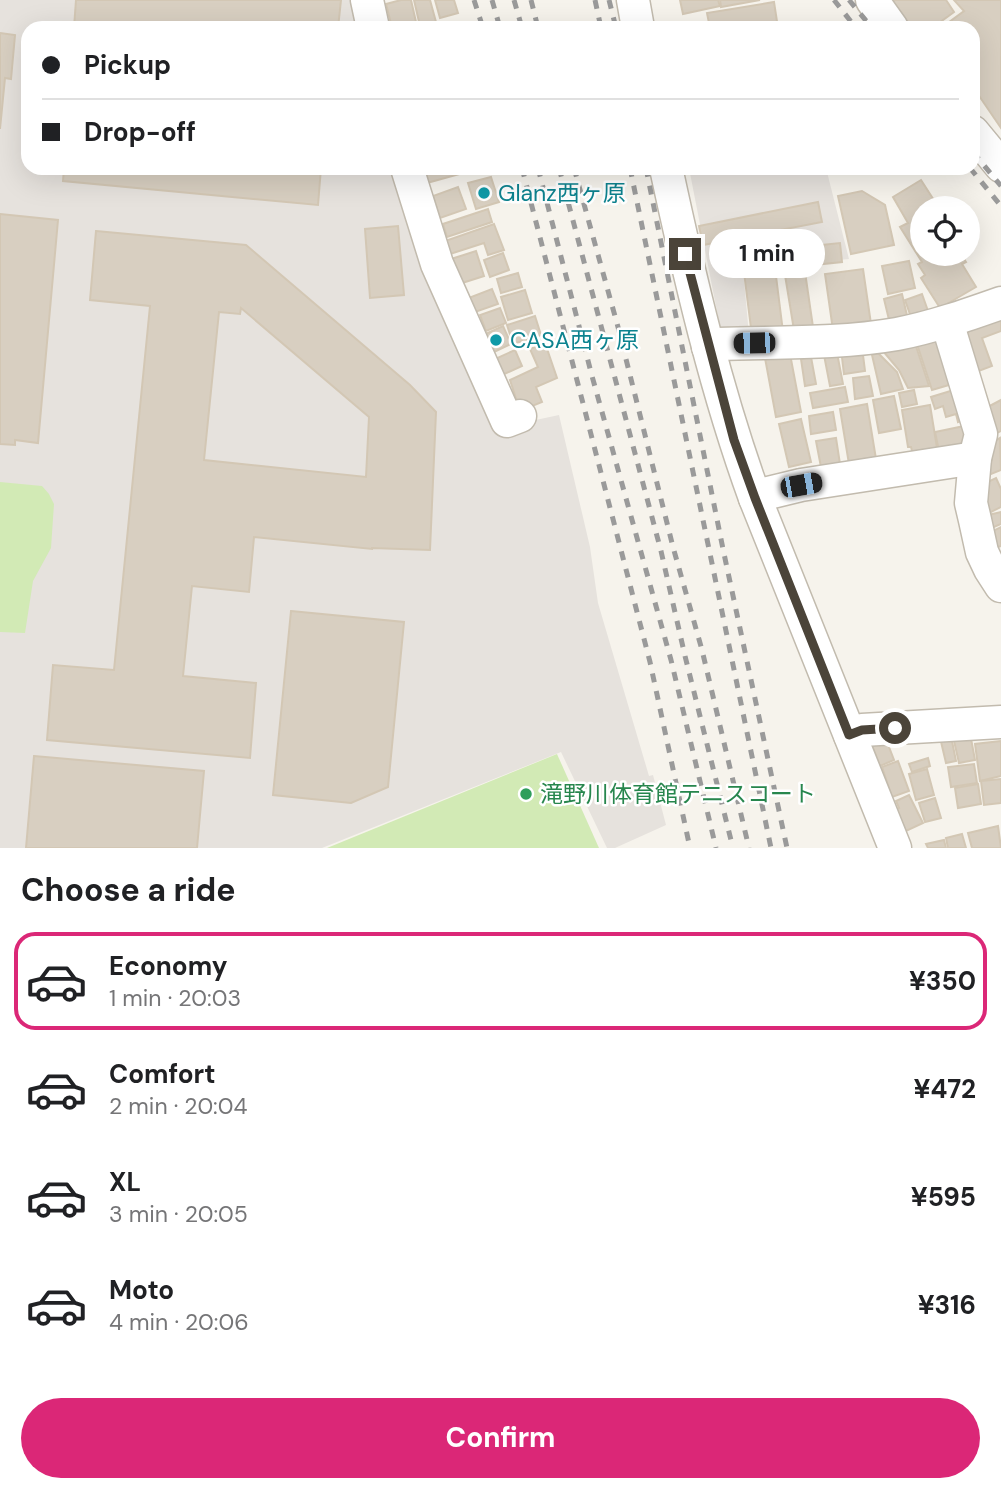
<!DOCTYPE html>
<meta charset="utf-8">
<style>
:root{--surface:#fff;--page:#f6f6f6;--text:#202124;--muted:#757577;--line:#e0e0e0;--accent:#db2777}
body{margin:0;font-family:"DM Sans","Noto Sans JP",sans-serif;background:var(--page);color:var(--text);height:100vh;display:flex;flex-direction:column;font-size:26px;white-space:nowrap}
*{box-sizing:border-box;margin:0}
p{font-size:23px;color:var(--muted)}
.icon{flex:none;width:38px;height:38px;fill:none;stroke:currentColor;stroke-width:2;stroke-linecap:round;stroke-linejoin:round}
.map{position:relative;height:848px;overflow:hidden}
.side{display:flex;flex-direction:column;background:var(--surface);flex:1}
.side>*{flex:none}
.banner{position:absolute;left:21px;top:21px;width:959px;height:154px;border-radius:21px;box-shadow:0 7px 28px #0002;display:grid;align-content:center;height:154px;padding:0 21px;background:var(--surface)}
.controls{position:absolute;left:910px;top:196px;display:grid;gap:14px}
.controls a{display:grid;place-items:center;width:70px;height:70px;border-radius:50%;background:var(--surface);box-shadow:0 7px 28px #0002;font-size:35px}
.end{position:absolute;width:32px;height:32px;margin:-16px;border:9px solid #4b4439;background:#fff;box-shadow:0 0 0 4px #fff}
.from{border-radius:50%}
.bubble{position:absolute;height:49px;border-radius:24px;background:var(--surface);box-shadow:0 7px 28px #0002;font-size:23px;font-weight:700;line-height:49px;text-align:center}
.car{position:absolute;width:21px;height:42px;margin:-21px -10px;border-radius:9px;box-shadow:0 0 5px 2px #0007;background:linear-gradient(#222 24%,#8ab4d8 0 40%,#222 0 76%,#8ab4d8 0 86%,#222 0)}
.banner b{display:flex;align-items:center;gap:24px;height:66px;font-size:26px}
.banner b+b{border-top:2px solid var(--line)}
.banner i{width:18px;height:18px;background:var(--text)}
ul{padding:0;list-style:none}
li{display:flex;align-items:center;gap:21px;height:98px;margin:0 14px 10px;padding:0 7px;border:4px solid transparent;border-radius:21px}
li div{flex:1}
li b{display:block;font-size:26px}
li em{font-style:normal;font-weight:700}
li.active{border-color:var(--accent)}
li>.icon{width:63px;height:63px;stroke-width:1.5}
h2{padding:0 21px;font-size:32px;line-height:84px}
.button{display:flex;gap:14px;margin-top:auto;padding:14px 21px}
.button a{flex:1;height:80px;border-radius:42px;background:var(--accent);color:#fff;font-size:28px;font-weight:700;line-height:80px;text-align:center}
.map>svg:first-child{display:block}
</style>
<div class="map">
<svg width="1001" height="848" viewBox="0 0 1001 848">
<rect width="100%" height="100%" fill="#f6f3ec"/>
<!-- industrial -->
<g fill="#e6e2dd">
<polygon points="0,0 362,0 368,28 28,28 28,168 402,168 517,424 559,415 590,547 598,603 649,776 653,775 666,825 615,848 607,848 561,752 322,848 0,848"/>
<polygon points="689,168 826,168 849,259 743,269 749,335 721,332"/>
</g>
<!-- green -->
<g fill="#d2eab5">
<polygon points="0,482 42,486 49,494 54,504 51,548 33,581 25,633 0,632"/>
<polygon points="557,754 599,848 327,848"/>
</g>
<!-- building -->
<g fill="#d8cfc1" stroke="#d3c7b4" stroke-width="2" fill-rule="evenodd">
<polygon points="76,0 341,0 338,28 74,28"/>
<polygon points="401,0 411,0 416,22 392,28 386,4"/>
<polygon points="414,0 430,0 436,22 420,26"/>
<polygon points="435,0 454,0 458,13 440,18"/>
<polygon points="680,0 718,0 720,6 683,14"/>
<polygon points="720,0 760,0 721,7"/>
<polygon points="895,0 946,0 954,12 932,28 907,28 890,4"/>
<polygon points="954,0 1001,0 1001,128 973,87 973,28 941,28 964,11"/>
<polygon points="774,2 778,28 710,28 707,13"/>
<polygon points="0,33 15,35 11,79 5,78 0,129"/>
<polygon points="64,168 321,168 318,205 63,181"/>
<polygon points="423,168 481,168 427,183"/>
<polygon points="491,177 499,202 476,209 468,183"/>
<polygon points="921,180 939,208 922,208 922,254 961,254 966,262 962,264 976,287 940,308 921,278 925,275 918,264 922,262 900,227 908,223 893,197"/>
<polygon points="458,187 466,209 440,218 433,196"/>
<polygon points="862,191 885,205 894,245 851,254 838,196"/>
<polygon points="818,202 822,222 703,245 699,226"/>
<polygon points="488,209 492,222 447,237 443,224"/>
<polygon points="0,214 58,220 38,443 15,440 15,445 0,444"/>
<polygon points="494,224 504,250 488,255 484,243 450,254 445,241"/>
<polygon points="398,226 404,295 370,298 365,229"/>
<path d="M96 231 246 245 410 385 436 412 430 550 372 548V549L254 537 249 592 192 586 183 676 256 683 250 758 47 740 53 665 114 670 150 306 90 300ZM241 308 369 417 366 477 204 460 219 312 240 314Z"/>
<polygon points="840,243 842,262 776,269 773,250"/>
<polygon points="476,251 484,276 456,285 448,260"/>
<polygon points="503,253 509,270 490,277 484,260"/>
<polygon points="909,261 915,288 888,294 882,266"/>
<polygon points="775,268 783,332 752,336 744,272"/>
<polygon points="863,269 871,324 833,330 825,274"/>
<polygon points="805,272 813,327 794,330 785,275"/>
<polygon points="518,273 522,287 501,293 497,279"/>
<polygon points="492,289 498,304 472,313 466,299"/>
<polygon points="525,290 532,313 508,320 501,297"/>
<polygon points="902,294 909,324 891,328 884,299"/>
<polygon points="922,294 929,314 912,320 905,300"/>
<polygon points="500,308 506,323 486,331 480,315"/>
<polygon points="1001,314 1001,331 982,338 992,366 976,372 960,329"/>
<polygon points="535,316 541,335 513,344 507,325"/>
<polygon points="503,326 511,344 490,354 481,336"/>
<polygon points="943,332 959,382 932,390 916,341"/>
<polygon points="545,343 557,378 536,387 542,402 520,411 510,380 538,367 530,349"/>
<polygon points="915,343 929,386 908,388 899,370 883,351"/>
<polygon points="862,347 865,371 844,374 841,349"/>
<polygon points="515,350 522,366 500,376 493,360"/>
<polygon points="837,353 843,384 830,386 824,355"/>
<polygon points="878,353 897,372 903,389 881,394 872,355"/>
<polygon points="790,354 801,412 776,417 765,358"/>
<polygon points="811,357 816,384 805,386 801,359"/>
<polygon points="869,376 873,396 855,399 853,378"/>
<polygon points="845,387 848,402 813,408 810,393"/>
<polygon points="957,389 967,418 958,422 956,414 946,417 943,406 935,409 931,397"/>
<polygon points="914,390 917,404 902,407 899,393"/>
<polygon points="894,396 901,429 879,433 873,400"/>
<polygon points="1001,400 1001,431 997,433 984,409"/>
<polygon points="867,404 876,459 849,464 840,409"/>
<polygon points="930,405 938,454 914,459 911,447 908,447 902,410"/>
<polygon points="833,412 836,430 811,434 809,416"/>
<polygon points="801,419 811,462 789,467 779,424"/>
<polygon points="969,425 974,450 940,456 935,432"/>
<polygon points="836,438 840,464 821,467 816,441"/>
<polygon points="1000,438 1001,470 986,476 987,445"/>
<polygon points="996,478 1001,489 1001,507 989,513 975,488"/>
<polygon points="1001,512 1001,524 987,530 980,517"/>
<polygon points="1001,527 1001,546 993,549 987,534"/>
<polygon points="291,611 404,622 388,787 351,803 273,795"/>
<polygon points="969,728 975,760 959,763 952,732"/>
<polygon points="950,731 956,761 946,763 939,733"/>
<polygon points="884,734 894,760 880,766 870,740"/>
<polygon points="1001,741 1001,776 980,781 975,744"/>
<polygon points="34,756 204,771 197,848 26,848"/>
<polygon points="928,758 930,766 912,772 909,764"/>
<polygon points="898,761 909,791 892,797 882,767"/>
<polygon points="974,764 977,783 951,787 948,767"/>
<polygon points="927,769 934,795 916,800 909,774"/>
<polygon points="1001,779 1001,803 984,805 981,781"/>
<polygon points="978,784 981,804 958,808 955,788"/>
<polygon points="909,795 923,823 906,831 896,809 899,808 896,801"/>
<polygon points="935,798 941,818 925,822 919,803"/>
<polygon points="998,826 1001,848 972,848 968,833"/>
<polygon points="962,834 966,848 948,848 946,838"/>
<polygon points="944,840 946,848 928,848 926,844"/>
</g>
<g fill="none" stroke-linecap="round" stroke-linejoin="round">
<defs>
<g id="minor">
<polyline points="367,0 373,28"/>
<polyline points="633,0 638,28"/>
<polyline points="872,0 892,28"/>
<polyline points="973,132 1001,166"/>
<polyline points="407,168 437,264 507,421 520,416"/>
<path d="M666 168C690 279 716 391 755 498L895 848"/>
<polyline points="947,322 981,434 975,458 971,503 975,520 982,552 990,569 1001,586"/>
<path d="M708 347 719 344C779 342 839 344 897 334 933 327 967 315 1001 303"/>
<polyline points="755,498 764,494 801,485 975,458"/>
<polyline points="850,735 862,730 1001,722"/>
</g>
</defs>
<!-- minor casing -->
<use href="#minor" stroke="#c2bbae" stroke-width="35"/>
<!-- minor -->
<use href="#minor" stroke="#fff" stroke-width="32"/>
<!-- rail -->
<g stroke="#9a9a9a" stroke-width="5" stroke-dasharray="9 9" stroke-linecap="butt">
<polyline points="474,0 483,28"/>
<polyline points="492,0 500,28"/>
<polyline points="514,0 522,28"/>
<polyline points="531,0 538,28"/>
<polyline points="595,0 601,28"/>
<polyline points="609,0 616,28"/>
<polyline points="834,0 856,28"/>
<polyline points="849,0 872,28"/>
<polyline points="973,152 1001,186"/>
<polyline points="522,168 650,662 690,848"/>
<polyline points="538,168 592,376 671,660 716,848"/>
<polyline points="559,168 661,551 685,656 733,848"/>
<polyline points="574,168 618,327 673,547 702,650 749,848"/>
<polyline points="630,168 771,848"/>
<polyline points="646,168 723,549 787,848"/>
<polyline points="970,168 1001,206"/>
</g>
</g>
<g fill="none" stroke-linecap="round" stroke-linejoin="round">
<!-- route -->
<polyline stroke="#4b4439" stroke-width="9" points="685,254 734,440 755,498 849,735 862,730 895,728"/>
</g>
<!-- markers -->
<g fill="#0f9aa8" stroke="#fff" stroke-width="2.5">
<circle cx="484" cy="193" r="7"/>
<circle cx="496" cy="340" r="7"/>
</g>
<circle fill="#2e9e5b" stroke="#fff" stroke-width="2.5" cx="526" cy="794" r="7"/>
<g text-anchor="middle" stroke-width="5" stroke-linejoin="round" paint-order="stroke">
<!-- culture labels -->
<g font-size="23" fill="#0d838f" stroke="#fff" text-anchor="start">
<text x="498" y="201">Glanz西ヶ原</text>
<text x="510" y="348">CASA西ヶ原</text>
</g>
<!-- leisure labels -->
<g font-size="23" fill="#27864d" stroke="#fff" text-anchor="start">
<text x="540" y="802">滝野川体育館テニスコート</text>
</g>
</g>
</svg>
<div class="controls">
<a><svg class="icon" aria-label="locate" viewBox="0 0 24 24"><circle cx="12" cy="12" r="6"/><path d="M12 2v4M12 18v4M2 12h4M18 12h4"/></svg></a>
</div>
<i class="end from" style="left:895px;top:728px"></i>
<i class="end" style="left:685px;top:254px"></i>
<div class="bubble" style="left:709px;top:229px;width:116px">1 min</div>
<i class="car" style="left:754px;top:343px;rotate:269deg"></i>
<i class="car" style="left:801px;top:485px;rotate:80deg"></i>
<div class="banner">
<b><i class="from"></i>Pickup</b>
<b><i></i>Drop-off</b>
</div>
</div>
<section class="side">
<h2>Choose a ride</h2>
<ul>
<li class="active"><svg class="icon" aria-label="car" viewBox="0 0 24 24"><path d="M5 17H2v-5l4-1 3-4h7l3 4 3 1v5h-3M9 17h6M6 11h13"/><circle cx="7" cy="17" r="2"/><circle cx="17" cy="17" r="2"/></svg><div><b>Economy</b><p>1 min · 20:03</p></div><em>¥350</em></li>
<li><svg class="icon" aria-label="car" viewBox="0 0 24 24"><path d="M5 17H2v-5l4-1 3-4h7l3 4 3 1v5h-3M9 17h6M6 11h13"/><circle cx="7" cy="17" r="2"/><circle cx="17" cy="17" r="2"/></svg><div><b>Comfort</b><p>2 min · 20:04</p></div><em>¥472</em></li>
<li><svg class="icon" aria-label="car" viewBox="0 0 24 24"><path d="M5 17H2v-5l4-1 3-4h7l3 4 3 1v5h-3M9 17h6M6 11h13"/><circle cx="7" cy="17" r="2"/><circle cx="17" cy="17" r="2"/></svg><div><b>XL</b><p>3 min · 20:05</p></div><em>¥595</em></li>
<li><svg class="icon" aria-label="car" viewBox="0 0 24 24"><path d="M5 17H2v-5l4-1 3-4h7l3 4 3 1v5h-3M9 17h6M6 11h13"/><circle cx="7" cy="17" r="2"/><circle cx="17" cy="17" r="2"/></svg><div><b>Moto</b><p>4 min · 20:06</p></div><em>¥316</em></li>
</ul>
<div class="button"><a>Confirm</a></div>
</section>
